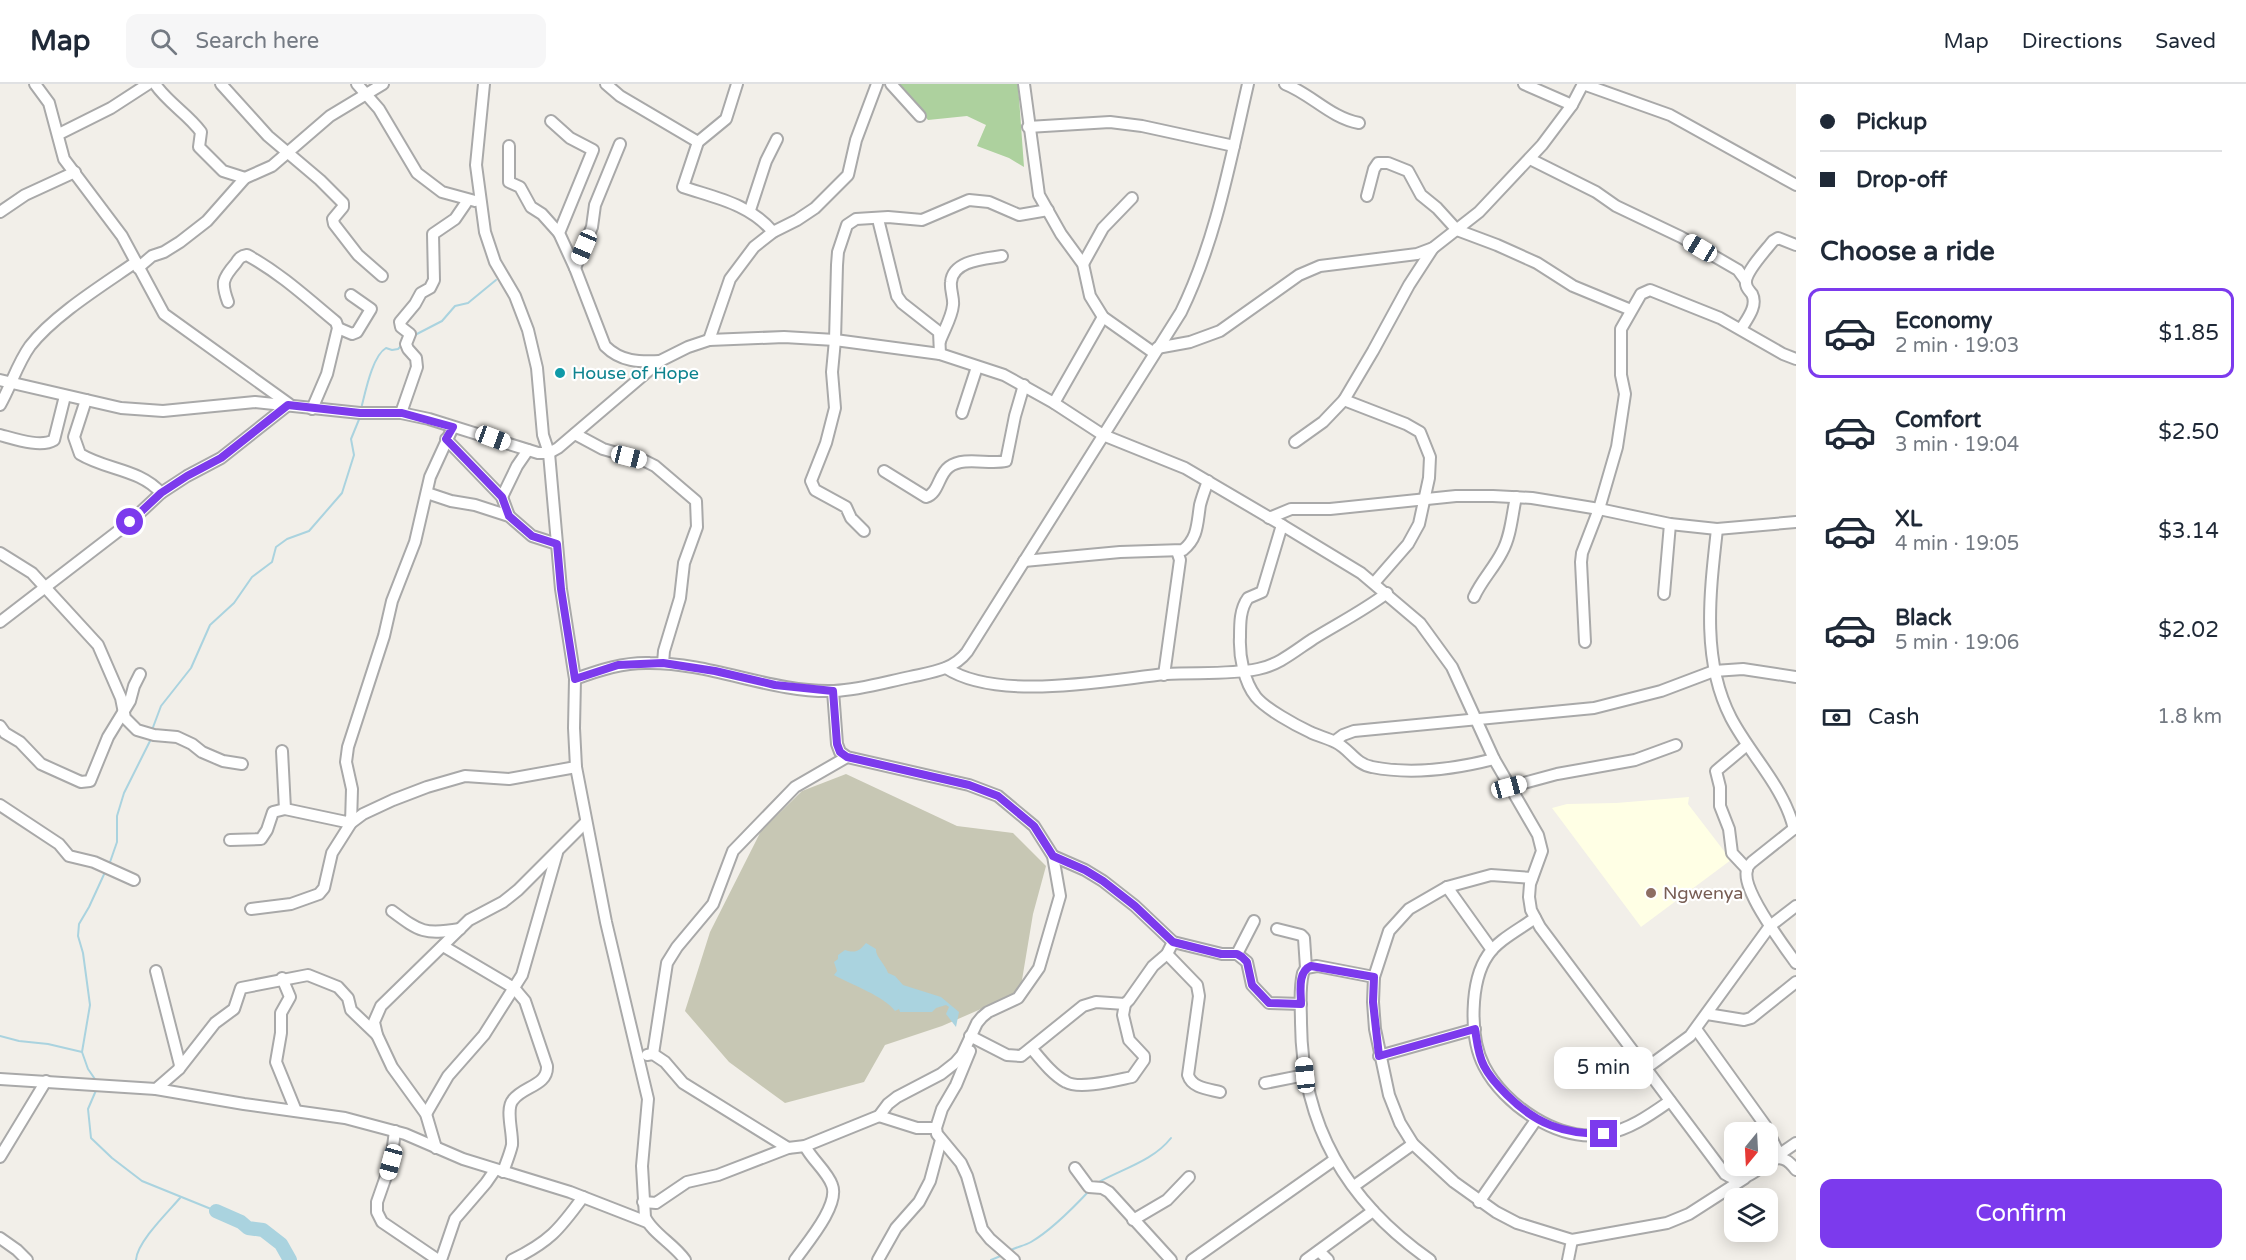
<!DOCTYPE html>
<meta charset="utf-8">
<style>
:root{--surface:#fff;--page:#f6f6f7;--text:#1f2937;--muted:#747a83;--line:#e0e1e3;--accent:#7c3aed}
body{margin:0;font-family:"Varela Round",sans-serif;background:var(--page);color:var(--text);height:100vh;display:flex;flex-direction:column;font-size:22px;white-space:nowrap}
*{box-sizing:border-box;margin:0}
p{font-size:20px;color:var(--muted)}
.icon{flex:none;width:33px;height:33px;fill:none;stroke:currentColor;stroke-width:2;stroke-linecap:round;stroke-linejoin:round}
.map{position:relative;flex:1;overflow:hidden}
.details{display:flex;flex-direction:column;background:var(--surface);width:450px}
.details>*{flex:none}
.top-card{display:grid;align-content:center;height:132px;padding:0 24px;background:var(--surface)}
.needle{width:39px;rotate:198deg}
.fabs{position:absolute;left:1724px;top:1038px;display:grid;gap:12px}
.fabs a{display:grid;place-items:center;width:54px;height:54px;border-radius:12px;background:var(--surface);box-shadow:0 3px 15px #0003;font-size:30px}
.end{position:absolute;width:27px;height:27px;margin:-14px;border:8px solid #7c3aed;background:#fff;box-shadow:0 0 0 3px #fff}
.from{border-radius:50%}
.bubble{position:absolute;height:42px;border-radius:12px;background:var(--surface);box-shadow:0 3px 15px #0003;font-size:20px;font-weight:600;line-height:42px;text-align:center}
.car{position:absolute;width:18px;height:36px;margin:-18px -9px;border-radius:8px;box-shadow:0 0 4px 2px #0007;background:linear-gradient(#fff 24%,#345 0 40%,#fff 0 76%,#345 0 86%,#fff 0)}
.top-card b{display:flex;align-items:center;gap:21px;height:57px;font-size:22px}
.top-card b+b{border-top:2px solid var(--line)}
.top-card i{width:15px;height:15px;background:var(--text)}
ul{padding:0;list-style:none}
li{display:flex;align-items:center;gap:18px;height:90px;margin:0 12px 9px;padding:0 12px;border:3px solid transparent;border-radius:12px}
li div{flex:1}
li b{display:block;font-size:22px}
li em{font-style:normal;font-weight:600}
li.current{border-color:var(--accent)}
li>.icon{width:54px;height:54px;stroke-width:1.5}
h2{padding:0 24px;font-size:27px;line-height:72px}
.pay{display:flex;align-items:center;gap:15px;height:66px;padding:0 24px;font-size:22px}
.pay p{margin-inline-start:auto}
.primary-button{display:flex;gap:12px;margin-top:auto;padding:12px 24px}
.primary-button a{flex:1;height:69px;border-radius:12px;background:var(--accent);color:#fff;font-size:24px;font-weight:600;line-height:69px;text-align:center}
header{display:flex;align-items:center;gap:36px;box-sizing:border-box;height:84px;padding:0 30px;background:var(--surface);border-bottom:2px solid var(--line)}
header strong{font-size:28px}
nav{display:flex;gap:33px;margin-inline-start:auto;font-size:21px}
.search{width:420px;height:54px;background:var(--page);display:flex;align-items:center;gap:15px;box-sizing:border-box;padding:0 21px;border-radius:12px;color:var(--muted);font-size:22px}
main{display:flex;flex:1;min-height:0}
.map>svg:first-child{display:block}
</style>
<header>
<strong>Map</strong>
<div class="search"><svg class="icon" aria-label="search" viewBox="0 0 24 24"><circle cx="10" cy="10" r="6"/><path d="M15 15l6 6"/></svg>Search here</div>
<nav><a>Map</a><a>Directions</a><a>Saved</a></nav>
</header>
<main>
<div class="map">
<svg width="1796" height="1176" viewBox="0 0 1796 1176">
<rect width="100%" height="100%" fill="#f2efe9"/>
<!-- education -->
<polygon fill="#ffffe5" points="1689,713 1688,720 1731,776 1641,843 1552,724 1567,720 1616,719"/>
<!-- construction -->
<polygon fill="#c7c7b4" points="846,690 957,742 1013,749 1046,782 1033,830 1020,908 942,942 885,961 864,998 785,1019 729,978 685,927 710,848 761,747 802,707"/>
<!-- forest -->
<polygon fill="#add19e" points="897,0 1018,0 1024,83 1009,74 977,62 986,41 967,32 928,36"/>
<!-- water -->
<path fill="#aad3df" d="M866 859 876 865C875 872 885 880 888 889L895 892 903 901 941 913 959 928 956 943 946 930 949 923 946 921 936 924 932 928H900L899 925 895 927C884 912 852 901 834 891L837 887 834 878 838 875V871L845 866C856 870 860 866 866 859Z"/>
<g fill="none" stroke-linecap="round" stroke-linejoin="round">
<!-- stream -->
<g stroke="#aad3df" stroke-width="2">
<polyline points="413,252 442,237 455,222 468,219 496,196"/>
<path d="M361 325C365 310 372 272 386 264L392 266 398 265 402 261"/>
<polyline points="152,646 161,622 191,584 210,541 234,519 252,493 272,478 276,463 287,455 309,447 342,409 354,371 351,355 360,333"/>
<polyline points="109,781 117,758 117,732 124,709 151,655"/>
<polyline points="0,952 19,957 48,960 82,968"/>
<polyline points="97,998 88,985 82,968 90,921 83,869 78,852 79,840 89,823 106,786"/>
<polyline points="97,1004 88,1025 91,1054 112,1074 142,1097 216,1127"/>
<path d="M1097 1099C1122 1085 1153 1077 1171 1054"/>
<path d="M1009 1167C1016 1163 1024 1162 1031 1158 1050 1147 1074 1123 1089 1107"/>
<path d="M136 1176C137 1158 168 1128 180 1114"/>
<polyline points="991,1176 1003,1171"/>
</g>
<!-- river -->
<polyline stroke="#aad3df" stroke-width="14" points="216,1127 241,1138 248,1144 263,1146 281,1160 290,1176"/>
<defs>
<g id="minor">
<polyline points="35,0 49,19 64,75 122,152 164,230 289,320"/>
<path d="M155 0C168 19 188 30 201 48L199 63 223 87 245 94"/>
<polyline points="221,0 268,52 320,96 343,119 343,123 333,135 334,140 358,171 382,192"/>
<polyline points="357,0 379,25 417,89 442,108 475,117"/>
<path d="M484 0 476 81 485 148 495 178 515 212 528 246 537 284 543 351 549 369 561 505 575 595 574 644 576 683 606 838 648 1015 642 1082 645 1133C652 1149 674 1160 685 1176"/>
<polyline points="606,0 620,12 698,58"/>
<path d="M737 0 726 35 698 58 683 103C716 114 750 120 773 148"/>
<polyline points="891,0 920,32"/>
<polyline points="1024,0 1039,111 1061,150 1083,180 1090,212 1103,233 1154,269"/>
<path d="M1285 0C1311 10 1331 34 1359 39"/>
<polyline points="1524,0 1572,21"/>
<polyline points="1583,0 1670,31 1796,101"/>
<path d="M551 37 570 54 593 66 559 149 575 184 605 262C621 278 639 278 660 277"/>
<polyline points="1028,43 1110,38 1142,42 1234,62"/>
<polyline points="59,50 111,24 148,0"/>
<polyline points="509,62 509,98 520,103 531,123 542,130 559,149"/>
<polyline points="1530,75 1596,108 1616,122 1681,153 1738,186 1746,197"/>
<polyline points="1367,112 1374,85 1378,79 1388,79 1408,87 1421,111 1437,124 1457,146 1497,161 1537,179 1573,202 1631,226"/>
<polyline points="750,126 766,77 777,55"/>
<polyline points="0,128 25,111 75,88"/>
<polyline points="878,135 897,212 902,219 939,248 940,270"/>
<polyline points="1083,180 1103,144 1132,114"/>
<polyline points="138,184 152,172 164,168 180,158 207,137 245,94 272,82 330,32 383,0"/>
<polyline points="575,184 592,143 595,121 620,60"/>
<path d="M228 218C221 199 222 195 236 179 239 174 241 172 247 171 280 189 307 214 336 238L338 244 327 290 312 325"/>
<polyline points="338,244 352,250 357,248 371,225 351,211"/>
<path d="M1741 245C1747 235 1758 222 1752 210 1749 206 1745 203 1746 197 1747 186 1766 166 1773 157L1778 154 1796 161"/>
<polyline points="709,256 730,195 754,163 773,148 797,136 815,124 848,91 856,56 877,0"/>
<path d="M940 257C944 246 952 233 953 221 954 214 950 206 951 198 953 176 985 175 1002 172"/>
<polyline points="1157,264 1190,258 1220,247 1299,191 1320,182 1417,170 1433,164 1479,128 1542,61 1572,21 1583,0"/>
<path d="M0 296 121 324 163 327 255 318 360 329H401L429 335 538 369H549L558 364 660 277 688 263 709 256 784 253 835 256 940 270 1004 291 1054 319 1103 351 1185 384 1282 441 1361 489 1420 539 1452 583 1494 675 1538 751 1542 767 1530 800 1529 813 1531 826 1540 843 1725 1090C1740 1100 1750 1091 1763 1082"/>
<path d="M86 316 74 353 80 370C106 386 140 385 161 409"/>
<polyline points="1344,316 1406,340 1420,348 1430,373 1429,394 1419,440 1408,460 1374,499"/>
<polyline points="1054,319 1103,233"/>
<path d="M0 321C11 302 17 280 30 262 54 231 103 201 136 178"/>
<polyline points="401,329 417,283 416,274 408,265 406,260 410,250 401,243 400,238 415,220 421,209 430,204 434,196 433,150 455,135 468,116"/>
<polyline points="962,329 977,283"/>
<polyline points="575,350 603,365 645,377 655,382 696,417 697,443 684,479 680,514 664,567 663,579"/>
<path d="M0 351C15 355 41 364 54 356L65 312"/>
<polyline points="446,355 502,413 509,432"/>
<polyline points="1295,358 1323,338 1344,316 1373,267 1409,201 1433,164"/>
<path d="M884 387 926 413C939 409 938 391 949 383 964 372 989 381 1006 377L1015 332 1024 301"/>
<polyline points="427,409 451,417 475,421 509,432 532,452 557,460"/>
<polyline points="502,413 517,382 528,366"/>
<polyline points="1269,434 1291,425 1330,425 1456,412 1493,412 1532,414 1599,425 1670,440 1717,445 1796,438"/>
<path d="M1282 441 1262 508 1248 514C1240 525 1240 539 1240 553 1239 572 1244 598 1256 613 1266 625 1295 641 1310 648 1318 652 1327 654 1335 658 1350 665 1355 680 1372 683 1412 691 1455 685 1494 675"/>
<path d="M1717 445C1710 508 1701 576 1731 634 1751 672 1784 703 1794 745"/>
<polyline points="864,447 851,434 846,423 815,406 811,397 826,359 835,324 832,288 835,256 837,181 838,168 847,141 856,135 888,133 922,136 969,116 989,118 1019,131 1048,126"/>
<polyline points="0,469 32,489 98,561 121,614 125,634 137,646 154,651 177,653 192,660 202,668 223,677 242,680"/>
<path d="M1024 477 1120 468 1183 466C1198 454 1197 440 1200 421 1202 413 1205 405 1208 397"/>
<polyline points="1664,510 1670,440"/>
<path d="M1474 513C1481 497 1494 484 1502 468 1511 452 1512 431 1516 413"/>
<polyline points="0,538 130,438 161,409 187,392 221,374 288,321"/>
<polyline points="1585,558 1581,478 1582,469 1599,425 1617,363 1625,310 1621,291 1621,245 1641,210 1650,206 1720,234 1783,270 1796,275"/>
<path d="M946 584C998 618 1107 596 1166 590 1196 588 1228 591 1258 585 1279 581 1296 566 1313 555 1339 539 1363 527 1387 509"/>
<polyline points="1164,591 1180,476 1177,467"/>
<path d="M575 595C600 586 624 578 650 579 713 579 772 609 834 607 860 606 886 598 910 593 932 588 953 586 967 568L1181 228C1216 156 1230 78 1248 0"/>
<polyline points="0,642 5,649 20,658 41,680 81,698 90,697 108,653 130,617 134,602 140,590"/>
<polyline points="1335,657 1343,651 1354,647 1594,624 1661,607 1714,587 1743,585 1796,593"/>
<polyline points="282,667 285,725"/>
<polyline points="1509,703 1557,690 1635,676 1676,661"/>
<polyline points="0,721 59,760 69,772 94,778 134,796"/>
<path d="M1796 743 1752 778C1750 780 1747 783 1747 786 1741 806 1784 862 1796 879"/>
<polyline points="230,756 261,755 267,746 273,728 285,725 351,739 352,705 346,678 348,663 384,552 392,517 415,458 430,393 453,343"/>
<polyline points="1053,772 1085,786 1103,797 1135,822 1173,858 1222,870 1237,870 1254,837"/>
<polyline points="1747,785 1732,769 1729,745 1720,722 1720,703 1716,687 1747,661"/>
<polyline points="1532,794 1491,791 1447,803 1409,825 1389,847 1374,893 1373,918 1375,945 1389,1011 1400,1039 1413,1060 1454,1098 1496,1128 1517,1139 1572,1156 1667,1139 1689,1130 1745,1094"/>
<polyline points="1447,803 1492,866"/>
<polyline points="251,825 291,820 319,810 324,804 332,769 351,739 363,730 393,716 427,703 465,692 509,695 576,683"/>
<path d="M392 827C420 848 425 851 460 845"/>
<path d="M1535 834C1520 845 1498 856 1488 871 1470 897 1469 953 1484 982 1504 1021 1559 1059 1605 1050 1629 1046 1650 1031 1670 1017"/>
<polyline points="1277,845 1301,851 1304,854 1306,884"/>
<path d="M443 862 514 904 525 917 547 982C548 1002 523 1002 513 1016 505 1025 513 1048 512 1061 510 1070 506 1079 503 1088"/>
<path d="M1167 870 1197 901 1199 912 1188 991C1192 1004 1208 1005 1220 1008"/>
<polyline points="1237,870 1247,878 1252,901 1269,919 1301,920"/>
<polyline points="156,887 180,981 179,985 156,1005"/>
<path d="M1374 893 1317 882 1306 884 1303 889C1299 905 1301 923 1301 939 1302 1042 1347 1118 1430 1176"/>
<polyline points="282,894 290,913 281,929 281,949 276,978 296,1027"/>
<polyline points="1707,930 1744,936 1751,934 1796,898"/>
<polyline points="1696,945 1765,1041 1779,1070"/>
<polyline points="970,952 1007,971 1021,972 1083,922 1096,918 1125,920 1129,916 1153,882 1167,870 1173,858"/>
<path d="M1032 965C1042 977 1053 991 1066 998 1080 1006 1117 996 1132 993L1144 976V972L1129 956 1123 931 1125 920"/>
<polyline points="970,967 956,1001 942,1025 936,1044 937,1050 961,1079 967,1092 982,1145 990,1155 1014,1176"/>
<polyline points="653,970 667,879 677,863 713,820 733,767 795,703 847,673"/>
<polyline points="647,971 653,970 665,978 683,999 788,1064"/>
<polyline points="1379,972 1475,945"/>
<polyline points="179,985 215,939 234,925 241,904 308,891 338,903 348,914 351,926 377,951"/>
<polyline points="1645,985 1690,952 1770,842 1796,822"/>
<polyline points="0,995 156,1005 244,1020 345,1034 405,1050 463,1075 570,1108 647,1138"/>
<polyline points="1265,999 1305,991"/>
<polyline points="426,1030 448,992 484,951 522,891 557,769"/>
<polyline points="879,1032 917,1044 936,1044"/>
<polyline points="395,1047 391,1078 377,1118 377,1128 382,1138 438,1176"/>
<polyline points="436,1064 426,1030 392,983 377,951 374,938 381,922 469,836 503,818 518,806 586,738"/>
<polyline points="0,1073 46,997"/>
<polyline points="1774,1074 1796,1059"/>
<path d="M1767 1079C1780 1070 1788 1075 1796 1086"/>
<polyline points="1075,1084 1089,1103 1102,1104 1109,1108 1171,1176"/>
<polyline points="1354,1102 1413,1060"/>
<polyline points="643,1118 656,1119 687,1098 718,1091 788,1064 805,1062 879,1032 888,1020 897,1013 941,990 955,979 962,971 977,939 982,933 988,928 1018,914 1039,884 1060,812 1053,772 1034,742 998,712 969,701 847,673 840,668 837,660 833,607"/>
<polyline points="1479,1118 1536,1036"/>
<polyline points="1133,1136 1167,1116 1189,1093"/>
<polyline points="0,1154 17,1166 27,1176"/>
<polyline points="1319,1167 1328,1176"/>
<polyline points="441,1176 455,1135 486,1099 495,1086"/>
<path d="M512 1176C549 1158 559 1146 583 1113"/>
<path d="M795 1176C807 1159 840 1121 832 1101 827 1087 812 1076 805 1062"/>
<polyline points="878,1176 896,1144 919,1118 930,1097 941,1056"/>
<polyline points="1192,1176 1334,1076"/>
<polyline points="1306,1176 1373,1127"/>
<polyline points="1568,1176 1572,1156"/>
</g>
</defs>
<!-- minor casing -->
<use href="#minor" stroke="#a9a9a9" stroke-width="14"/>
<!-- minor -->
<use href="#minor" stroke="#fff" stroke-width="10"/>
</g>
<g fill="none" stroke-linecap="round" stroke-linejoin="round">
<!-- route -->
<path stroke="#7c3aed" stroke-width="8" d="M130 438 161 409 187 392 221 374 288 321 360 329H402L453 343 446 355 502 413 509 432 532 452 557 460 561 505 575 595 618 581 663 579 715 587 775 601 833 607 837 660 840 668 847 673 969 701 998 712 1034 742 1053 772 1085 786 1103 797 1135 822 1173 858 1221 870H1237L1242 873 1247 878 1252 901 1269 919 1301 920C1301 908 1297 888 1311 882L1374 893 1373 918 1379 972 1475 945C1477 957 1478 971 1484 982 1489 992 1499 1003 1507 1011 1536 1040 1563 1050 1604 1050"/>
</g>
<!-- markers -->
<circle fill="#0f9aa8" stroke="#fff" stroke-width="2" cx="560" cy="289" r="6"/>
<circle fill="#8d6e63" stroke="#fff" stroke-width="2" cx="1651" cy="809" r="6"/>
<g text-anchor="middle" stroke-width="4.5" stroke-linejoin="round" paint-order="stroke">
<!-- culture labels -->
<g font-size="18" fill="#0d838f" stroke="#fff" text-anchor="start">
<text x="572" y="295">House of Hope</text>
</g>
<!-- education labels -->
<g font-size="18" fill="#785e54" stroke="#fff" text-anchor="start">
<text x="1663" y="815">Ngwenya</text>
</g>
</g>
</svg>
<div class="fabs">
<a><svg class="needle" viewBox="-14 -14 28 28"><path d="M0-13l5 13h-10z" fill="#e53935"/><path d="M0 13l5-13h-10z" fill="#747a83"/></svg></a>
<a><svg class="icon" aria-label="layers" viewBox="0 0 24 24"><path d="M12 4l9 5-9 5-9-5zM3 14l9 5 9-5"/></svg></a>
</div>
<i class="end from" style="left:130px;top:438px"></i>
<i class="end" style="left:1604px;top:1050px"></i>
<div class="bubble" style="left:1554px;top:963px;width:99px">5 min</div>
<i class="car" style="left:584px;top:163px;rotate:203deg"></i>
<i class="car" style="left:1700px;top:164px;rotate:301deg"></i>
<i class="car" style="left:493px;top:354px;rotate:110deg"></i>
<i class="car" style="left:629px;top:373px;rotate:104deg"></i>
<i class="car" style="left:1509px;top:703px;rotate:75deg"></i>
<i class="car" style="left:1305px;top:991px;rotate:354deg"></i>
<i class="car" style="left:391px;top:1078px;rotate:195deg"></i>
</div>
<section class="details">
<div class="top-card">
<b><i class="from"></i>Pickup</b>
<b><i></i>Drop-off</b>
</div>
<h2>Choose a ride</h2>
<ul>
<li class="current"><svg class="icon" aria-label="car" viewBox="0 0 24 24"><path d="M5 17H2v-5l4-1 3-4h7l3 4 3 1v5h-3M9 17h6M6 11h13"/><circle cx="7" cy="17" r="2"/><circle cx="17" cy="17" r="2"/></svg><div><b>Economy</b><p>2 min · 19:03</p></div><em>$1.85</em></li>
<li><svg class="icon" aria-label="car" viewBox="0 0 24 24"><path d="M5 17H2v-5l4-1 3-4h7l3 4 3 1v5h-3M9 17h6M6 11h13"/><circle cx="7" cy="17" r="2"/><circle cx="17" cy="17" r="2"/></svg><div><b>Comfort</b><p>3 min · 19:04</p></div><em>$2.50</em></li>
<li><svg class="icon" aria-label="car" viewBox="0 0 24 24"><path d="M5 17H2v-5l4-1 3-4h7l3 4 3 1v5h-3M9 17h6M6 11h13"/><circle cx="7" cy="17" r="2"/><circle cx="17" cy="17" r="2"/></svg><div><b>XL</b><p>4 min · 19:05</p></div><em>$3.14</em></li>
<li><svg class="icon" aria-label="car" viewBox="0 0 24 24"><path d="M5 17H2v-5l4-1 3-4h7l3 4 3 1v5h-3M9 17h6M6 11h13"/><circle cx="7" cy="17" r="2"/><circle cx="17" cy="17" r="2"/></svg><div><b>Black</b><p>5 min · 19:06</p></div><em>$2.02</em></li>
</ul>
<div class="pay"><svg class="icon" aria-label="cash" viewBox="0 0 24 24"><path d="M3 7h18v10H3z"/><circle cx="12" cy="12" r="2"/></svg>Cash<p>1.8 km</p></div>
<div class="primary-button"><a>Confirm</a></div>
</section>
</main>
